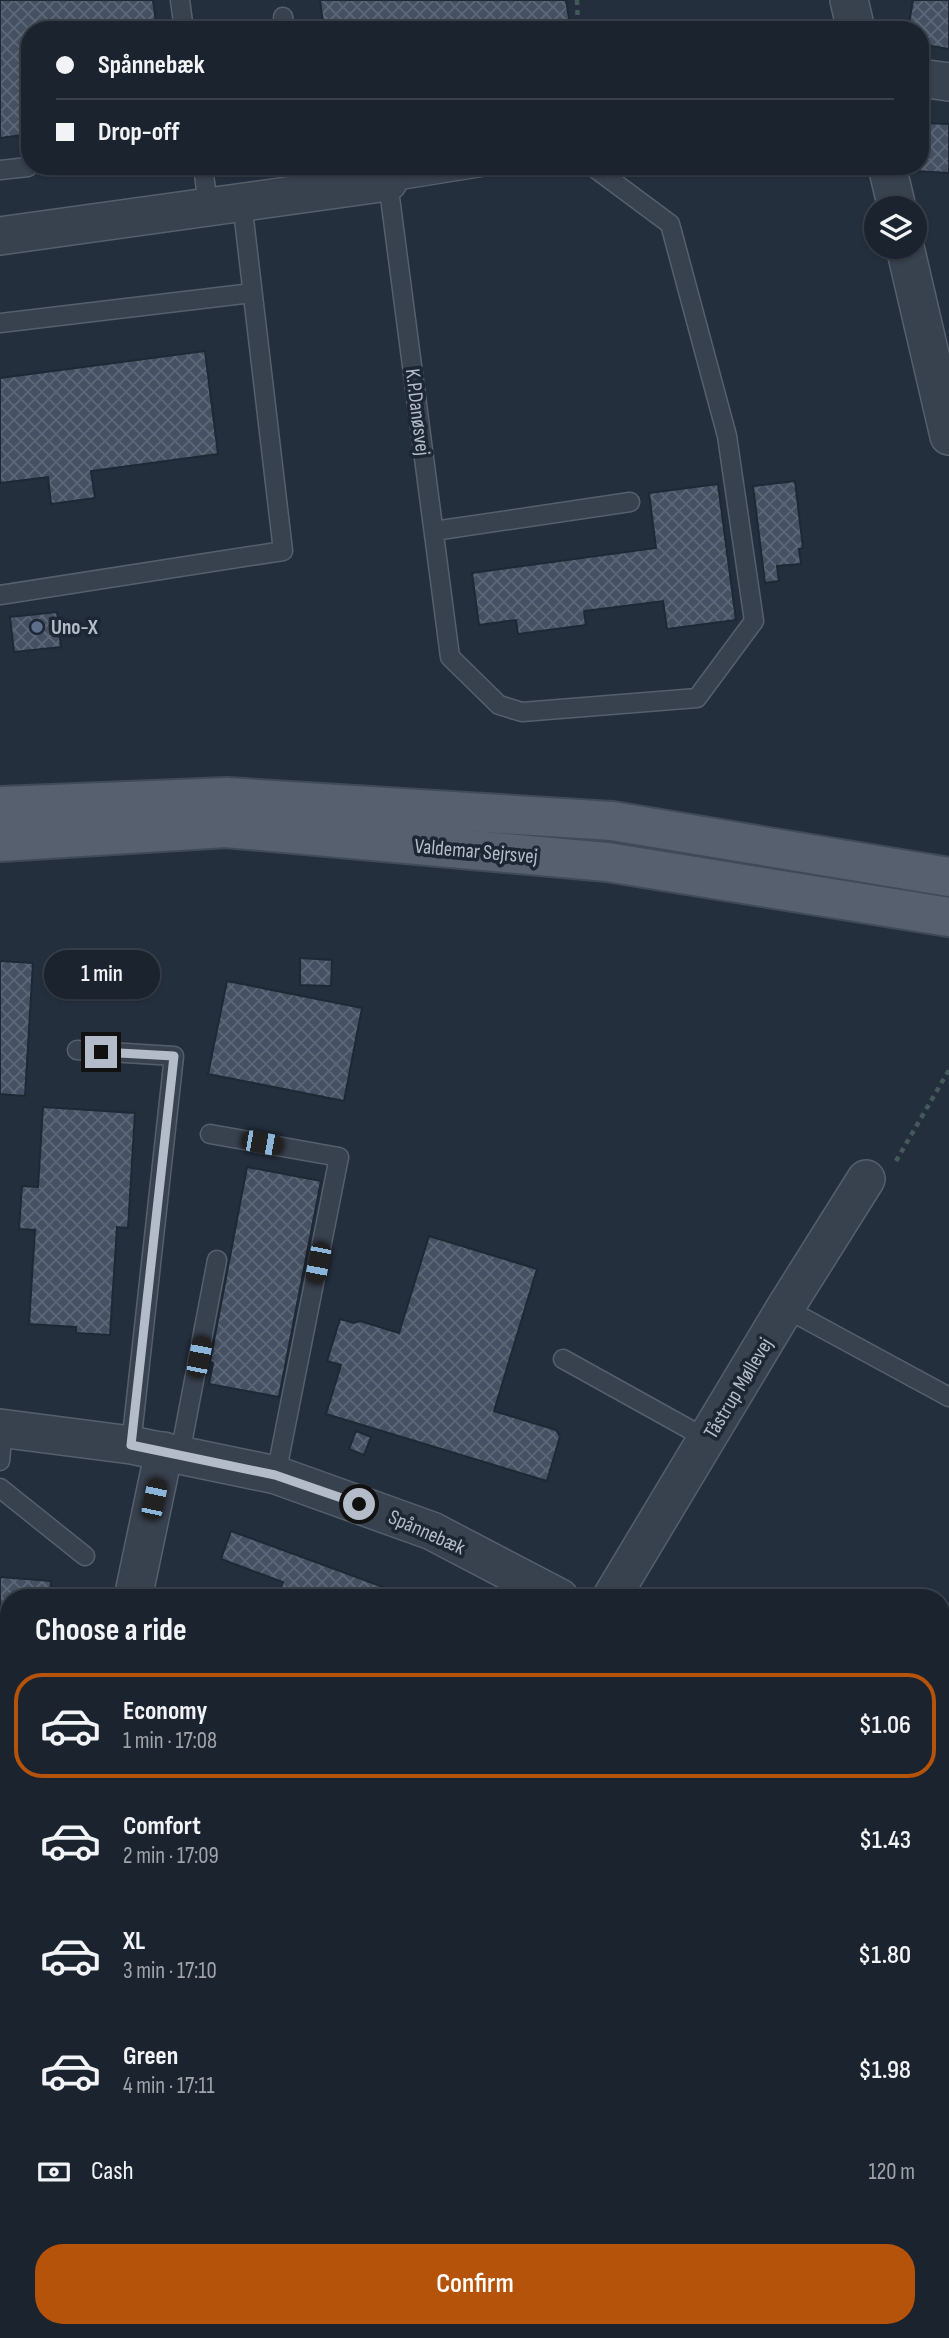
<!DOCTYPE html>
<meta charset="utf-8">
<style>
:root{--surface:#1b232e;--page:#242b36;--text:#f1f3f6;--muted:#a0a4aa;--line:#39404a;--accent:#b45309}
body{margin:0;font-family:"Sofia Sans Condensed",sans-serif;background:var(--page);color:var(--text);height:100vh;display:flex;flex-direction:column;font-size:26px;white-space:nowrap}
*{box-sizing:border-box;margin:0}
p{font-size:23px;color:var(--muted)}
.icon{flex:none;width:38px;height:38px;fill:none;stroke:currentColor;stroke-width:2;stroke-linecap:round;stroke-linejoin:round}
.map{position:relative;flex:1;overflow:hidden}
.details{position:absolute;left:0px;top:1589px;width:950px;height:749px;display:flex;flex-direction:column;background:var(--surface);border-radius:28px 28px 0 0;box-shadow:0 2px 5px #0004,0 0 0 2px var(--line)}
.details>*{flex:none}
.hud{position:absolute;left:21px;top:21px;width:908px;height:154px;border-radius:28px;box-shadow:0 2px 5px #0004,0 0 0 2px var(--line);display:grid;align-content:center;height:154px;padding:0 35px;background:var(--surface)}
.buttons{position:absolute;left:864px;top:196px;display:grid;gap:14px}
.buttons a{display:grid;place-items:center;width:63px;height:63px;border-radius:50%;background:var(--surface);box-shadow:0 2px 5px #0004,0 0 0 2px var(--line);font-size:35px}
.end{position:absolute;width:32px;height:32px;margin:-16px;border:9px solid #b4bcc9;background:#111;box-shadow:0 0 0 4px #111}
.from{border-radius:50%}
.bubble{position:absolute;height:49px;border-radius:24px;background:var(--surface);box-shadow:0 2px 5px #0004,0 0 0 2px var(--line);font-size:23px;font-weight:600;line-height:49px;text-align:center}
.car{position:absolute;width:21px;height:42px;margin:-21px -10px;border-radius:9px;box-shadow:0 0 5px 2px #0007;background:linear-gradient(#222 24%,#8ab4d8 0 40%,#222 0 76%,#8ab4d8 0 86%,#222 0)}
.hud b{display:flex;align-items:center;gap:24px;height:66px;font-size:26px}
.hud b+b{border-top:2px solid var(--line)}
.hud i{width:18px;height:18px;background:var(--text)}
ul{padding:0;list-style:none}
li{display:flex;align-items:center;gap:21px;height:105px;margin:0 14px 10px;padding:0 21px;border:4px solid transparent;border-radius:28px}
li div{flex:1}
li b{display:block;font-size:26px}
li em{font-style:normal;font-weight:600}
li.active{border-color:var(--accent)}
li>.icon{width:63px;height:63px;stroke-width:1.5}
h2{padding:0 35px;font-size:32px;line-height:84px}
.pay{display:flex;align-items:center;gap:18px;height:77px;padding:0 35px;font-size:26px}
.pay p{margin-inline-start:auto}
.action{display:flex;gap:14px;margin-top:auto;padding:14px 35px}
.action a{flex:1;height:80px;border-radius:28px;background:var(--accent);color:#fff;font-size:28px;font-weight:600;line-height:80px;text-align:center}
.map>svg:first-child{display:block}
</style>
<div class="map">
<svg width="949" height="2338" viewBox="0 0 949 2338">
<defs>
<pattern id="building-cross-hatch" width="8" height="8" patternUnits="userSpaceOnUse" patternTransform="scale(1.75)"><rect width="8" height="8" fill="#455162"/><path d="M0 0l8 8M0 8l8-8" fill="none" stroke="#5d6877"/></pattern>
</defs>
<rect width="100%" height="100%" fill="#242f3e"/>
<!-- building -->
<g fill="url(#building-cross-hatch)" stroke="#1f2835" stroke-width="2">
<polygon points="0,0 153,0 157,30 30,30 30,134 0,138"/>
<polygon points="320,0 566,0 571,30 324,30"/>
<polygon points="913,0 949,0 949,49 920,44 920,30 908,30"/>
<polygon points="920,123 949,124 949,173 914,171 915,166 920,166"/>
<polygon points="205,351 218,454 91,471 95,498 51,504 48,477 0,483 0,378"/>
<polygon points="795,481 803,548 799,549 801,564 777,566 779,581 765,583 753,486"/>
<polygon points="718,484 736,620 667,629 663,601 584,611 586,625 518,634 516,620 479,625 472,573 656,548 649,493"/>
<polygon points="57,612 61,647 14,652 10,617"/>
<polygon points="300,958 332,960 331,986 300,985"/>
<polygon points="0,961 33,963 25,1096 0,1094"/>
<polygon points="227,981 362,1008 344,1101 208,1074"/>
<polygon points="43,1107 135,1113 128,1228 117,1227 110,1335 76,1333 76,1327 29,1324 35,1230 19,1229 22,1186 38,1187"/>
<polygon points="247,1167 321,1181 279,1397 209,1384 213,1363 210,1362"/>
<polygon points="429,1236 537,1269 494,1411 556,1430 560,1436 547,1481 326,1414 341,1365 327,1361 340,1319 354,1323 360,1321 399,1333"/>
<polygon points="356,1431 371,1437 364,1455 349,1449"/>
<polygon points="231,1531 413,1598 277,1598 283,1582 221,1559"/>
<polygon points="0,1577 51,1581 50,1598 9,1598 9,1685 0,1684"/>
<polygon points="949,1643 949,1711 942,1707 942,1656"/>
<polygon points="0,1741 9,1742 9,1794 0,1794"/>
<polygon points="0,2152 7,2155 9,2153 9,2186 0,2181"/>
<polygon points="0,2217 9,2222 0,2241"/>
</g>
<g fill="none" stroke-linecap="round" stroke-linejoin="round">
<defs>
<g id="service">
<polyline points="180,0 184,30"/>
<polyline points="283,17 285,30"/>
<polyline points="203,166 208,206"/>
<polyline points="300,166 303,193"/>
<polyline points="488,166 388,182 450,657 499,705 522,712 697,698 754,621 727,436 670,224 592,166"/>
<polyline points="0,170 28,167"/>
<polyline points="0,323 252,293"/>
<polyline points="434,531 630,502"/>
<polyline points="0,595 283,551 242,202"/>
<polyline points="77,1050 174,1056 131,1445"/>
<polyline points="210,1134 339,1157 276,1475"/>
<polyline points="785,1308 949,1397"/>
<polyline points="563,1359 707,1439"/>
<polyline points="180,1454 217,1260"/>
<polyline points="0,1461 3,1429"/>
<polyline points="0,1488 85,1556"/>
<polyline points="942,1943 949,1930"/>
</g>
<g id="minor">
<polyline points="849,0 856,30"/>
<polyline points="920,78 949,82"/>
<polyline points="887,166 897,208"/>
<polyline points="0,236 388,182"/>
<polyline points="905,247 949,436"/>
<polyline points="0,1428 131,1445 276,1475 432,1531 560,1598"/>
<polyline points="133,1598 164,1451"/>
<polyline points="611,1598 785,1308 866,1179"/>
<polyline points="942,1812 949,1816"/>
<polyline points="0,1860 9,1860"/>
<polyline points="0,2020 9,2004"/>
<polyline points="942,2216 949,2203"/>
<polyline points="209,2338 214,2329"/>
<polyline points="873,2338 878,2329"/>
</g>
<g id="primary">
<polyline points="0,806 227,797 612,821 949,877"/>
<polyline points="0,842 226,828 607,862 949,917"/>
</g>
</defs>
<!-- service casing -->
<use href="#service" stroke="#565f6c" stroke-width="21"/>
<!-- minor casing -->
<use href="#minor" stroke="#565f6c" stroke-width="40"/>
<!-- primary casing -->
<use href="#primary" stroke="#414a57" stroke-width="42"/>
<!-- path -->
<g stroke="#44595c" stroke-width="4.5" stroke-dasharray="5 5" stroke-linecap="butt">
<polyline points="577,0 578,30"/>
<polyline points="896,1161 949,1070"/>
</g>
<!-- service -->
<use href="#service" stroke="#38414e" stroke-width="18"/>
<!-- minor -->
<use href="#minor" stroke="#38414e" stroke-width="37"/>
<!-- primary -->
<use href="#primary" stroke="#56606e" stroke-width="38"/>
</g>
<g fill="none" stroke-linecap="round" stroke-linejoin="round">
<!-- route -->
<polyline stroke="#b4bcc9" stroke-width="9" points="101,1052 174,1056 131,1445 275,1475 359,1504"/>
</g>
<!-- markers -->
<circle fill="#5c6f8a" stroke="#1d2633" stroke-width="2.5" cx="37" cy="627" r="7"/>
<g text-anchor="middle" stroke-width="7" stroke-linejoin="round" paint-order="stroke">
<!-- street labels -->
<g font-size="21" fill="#b4bcc9" stroke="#1d2633">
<text transform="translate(418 412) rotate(83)" y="7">K.P.Danøsvej</text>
<text transform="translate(476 851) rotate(5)" y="7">Valdemar Sejrsvej</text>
<text transform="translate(738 1388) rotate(-59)" y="7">Tåstrup Møllevej</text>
<text transform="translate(427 1532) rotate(24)" y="7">Spånnebæk</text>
</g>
<!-- poi labels -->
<g font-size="21" font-weight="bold" fill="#b4bcc9" stroke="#1d2633" text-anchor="start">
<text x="51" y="634">Uno-X</text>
</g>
</g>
</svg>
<div class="buttons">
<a><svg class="icon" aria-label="layers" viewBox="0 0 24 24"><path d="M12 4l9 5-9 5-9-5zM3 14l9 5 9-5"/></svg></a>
</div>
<i class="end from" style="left:359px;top:1504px"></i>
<i class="end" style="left:101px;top:1052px"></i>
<div class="bubble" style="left:44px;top:950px;width:116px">1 min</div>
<i class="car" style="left:262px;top:1143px;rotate:100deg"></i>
<i class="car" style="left:318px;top:1263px;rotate:191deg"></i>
<i class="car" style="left:199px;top:1357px;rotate:11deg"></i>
<i class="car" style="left:154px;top:1499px;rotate:12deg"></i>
<div class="hud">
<b><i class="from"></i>Spånnebæk</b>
<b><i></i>Drop-off</b>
</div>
<section class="details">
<h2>Choose a ride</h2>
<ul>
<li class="active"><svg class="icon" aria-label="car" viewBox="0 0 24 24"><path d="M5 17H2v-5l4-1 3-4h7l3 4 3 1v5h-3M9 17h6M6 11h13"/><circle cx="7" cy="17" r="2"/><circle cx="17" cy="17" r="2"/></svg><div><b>Economy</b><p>1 min · 17:08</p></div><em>$1.06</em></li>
<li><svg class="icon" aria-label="car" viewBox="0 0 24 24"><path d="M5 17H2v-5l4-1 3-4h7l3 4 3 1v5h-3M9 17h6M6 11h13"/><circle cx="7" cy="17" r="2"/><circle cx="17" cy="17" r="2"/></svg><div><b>Comfort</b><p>2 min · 17:09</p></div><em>$1.43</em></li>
<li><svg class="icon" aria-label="car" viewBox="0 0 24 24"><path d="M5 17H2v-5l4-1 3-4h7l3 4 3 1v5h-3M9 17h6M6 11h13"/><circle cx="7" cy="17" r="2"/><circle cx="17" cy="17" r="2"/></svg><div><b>XL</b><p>3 min · 17:10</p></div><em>$1.80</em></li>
<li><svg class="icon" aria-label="car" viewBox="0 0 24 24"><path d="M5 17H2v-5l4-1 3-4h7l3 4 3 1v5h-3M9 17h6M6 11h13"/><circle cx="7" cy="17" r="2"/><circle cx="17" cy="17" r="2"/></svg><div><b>Green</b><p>4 min · 17:11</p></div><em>$1.98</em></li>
</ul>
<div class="pay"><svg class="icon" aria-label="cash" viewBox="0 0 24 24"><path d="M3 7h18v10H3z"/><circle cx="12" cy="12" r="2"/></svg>Cash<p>120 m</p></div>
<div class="action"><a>Confirm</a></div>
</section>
</div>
